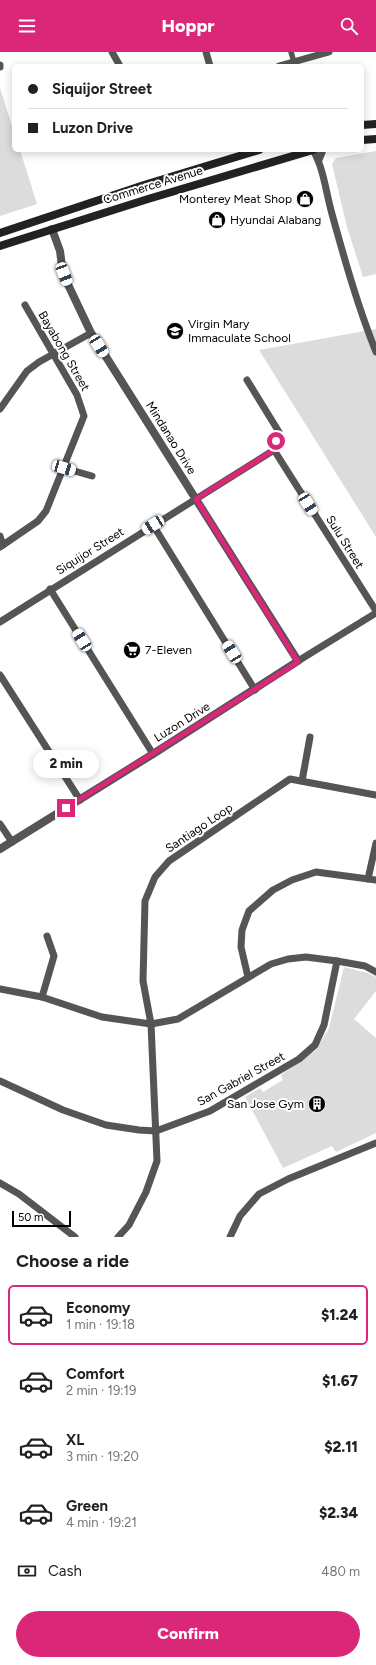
<!DOCTYPE html>
<meta charset="utf-8">
<style>
:root{--surface:#fff;--page:#f6f6f6;--text:#202124;--muted:#757577;--line:#e0e0e0;--accent:#db2777}
body{margin:0;font-family:Figtree,sans-serif;background:var(--page);color:var(--text);height:100vh;display:flex;flex-direction:column;font-size:15px;white-space:nowrap}
*{box-sizing:border-box;margin:0}
p{font-size:13px;color:var(--muted)}
.icon{flex:none;width:22px;height:22px;fill:none;stroke:currentColor;stroke-width:2;stroke-linecap:round;stroke-linejoin:round}
.map{position:relative;height:1185px;overflow:hidden}
.side{display:flex;flex-direction:column;background:var(--surface);flex:1}
.side>*{flex:none}
.hud{position:absolute;left:12px;top:12px;width:352px;height:88px;border-radius:6px;box-shadow:0 2px 10px #0003;display:grid;align-content:center;height:88px;padding:0 16px;background:var(--surface)}
.scale{position:absolute;left:12px;bottom:10px;width:59px;box-sizing:border-box;padding-left:4px;border:2px solid #000;border-top:0;font-size:11px;line-height:14px;white-space:nowrap;color:#000;-webkit-text-stroke:3px #fff;paint-order:stroke}
.end{position:absolute;width:18px;height:18px;margin:-9px;border:5px solid #db2777;background:#fff;box-shadow:0 0 0 2px #fff}
.from{border-radius:50%}
.bubble{position:absolute;height:28px;border-radius:14px;background:var(--surface);box-shadow:0 2px 10px #0003;font-size:13px;font-weight:800;line-height:28px;text-align:center}
.car{position:absolute;width:12px;height:24px;margin:-12px -6px;border-radius:5px;box-shadow:0 0 3px 1px #0007;background:linear-gradient(#fff 24%,#345 0 40%,#fff 0 76%,#345 0 86%,#fff 0)}
.hud b{display:flex;align-items:center;gap:14px;height:38px;font-size:15px}
.hud b+b{border-top:1px solid var(--line)}
.hud i{width:10px;height:10px;background:var(--text)}
ul{padding:0;list-style:none}
li{display:flex;align-items:center;gap:12px;height:60px;margin:0 8px 6px;padding:0 8px;border:2px solid transparent;border-radius:6px}
li div{flex:1}
li b{display:block;font-size:15px}
li em{font-style:normal;font-weight:800}
li.active{border-color:var(--accent)}
li>.icon{width:36px;height:36px;stroke-width:1.5}
h2{padding:0 16px;font-size:18px;line-height:48px}
.pay{display:flex;align-items:center;gap:10px;height:44px;padding:0 16px;font-size:15px}
.pay p{margin-inline-start:auto}
.action{display:flex;gap:8px;margin-top:auto;padding:8px 16px}
.action a{flex:1;height:46px;border-radius:24px;background:var(--accent);color:#fff;font-size:16px;font-weight:800;line-height:46px;text-align:center}
header{display:flex;justify-content:space-between;align-items:center;height:52px;padding:0 16px;background:var(--accent);color:#fff;font-size:18px;font-weight:800}
.map>svg:first-child{display:block}
</style>
<header><svg class="icon" aria-label="menu" viewBox="0 0 24 24"><path d="M4 6h16M4 12h16M4 18h16"/></svg>Hoppr<svg class="icon" aria-label="search" viewBox="0 0 24 24"><circle cx="10" cy="10" r="6"/><path d="M15 15l6 6"/></svg></header>
<div class="map">
<svg width="376" height="1185" viewBox="0 0 376 1185">
<rect width="100%" height="100%" fill="#fff"/>
<!-- green -->
<g fill="#dcdcdc">
<polygon points="0,36 14,80 14,98 20,98 37,152 0,164"/>
<polygon points="376,99 376,222 363,225 347,175 332,112 336,106"/>
<polygon points="376,277 376,485 259,298"/>
<polygon points="344,915 368,921 376,925 376,939 354,967 376,986 376,1081 336,1100 332,1094 283,1116 245,1045 260,1036 263,1040 283,1028 281,1023 316,998 329,976"/>
</g>
<g fill="none" stroke-linecap="round" stroke-linejoin="round">
<!-- pedestrian -->
<polyline stroke="#555" stroke-width="5.5" points="291,0 294,10"/>
<!-- minor -->
<g stroke="#555" stroke-width="7">
<polyline points="112,0 120,14"/>
<polyline points="206,0 210,14"/>
<polyline points="0,13 0,15"/>
<polyline points="279,14 329,0"/>
<path d="M313 98C324 117 326 141 332 162 345 209 358 255 376 300"/>
<polyline points="319,108 323,98"/>
<polyline points="247,328 279,380 274,398 376,559"/>
<polyline points="0,357 27,319 39,310 91,281"/>
<polyline points="64,416 92,424"/>
<polyline points="153,473 255,638"/>
<polyline points="0,484 3,493"/>
<polyline points="0,495 38,469 46,459 84,364 77,343 25,253"/>
<polyline points="50,537 153,702"/>
<polyline points="0,570 274,398"/>
<polyline points="298,609 376,561"/>
<polyline points="0,623 80,748"/>
<polyline points="302,729 310,685"/>
<polyline points="0,772 12,790"/>
<polyline points="368,827 376,791"/>
<polyline points="248,925 241,895 242,878 249,859 273,838 292,828 316,820 376,828"/>
<polyline points="0,937 42,945 102,965 151,972 178,967 271,912 288,907 306,905 337,909 365,914 376,920"/>
<polyline points="42,945 54,904 47,884"/>
<polyline points="0,1029 63,1058 106,1073 139,1078 156,1079 210,1059 299,1007 315,993 324,973 337,909"/>
<polyline points="0,1131 19,1142 75,1185"/>
<polyline points="118,1185 129,1173 146,1140 157,1109 151,972 143,929 145,849 155,825 169,809 290,727 376,743"/>
<polyline points="230,1185 240,1164 259,1142 288,1127 376,1091"/>
</g>
<!-- tertiary -->
<polyline stroke="#555" stroke-width="8" points="0,797 153,702 298,609 91,281 63,222 60,199 52,177"/>
<!-- secondary -->
<g stroke="#222" stroke-width="8">
<polyline points="362,73 376,72"/>
<polyline points="362,88 376,87"/>
<polyline points="0,181 144,133 259,98"/>
<polyline points="0,194 148,147 313,98"/>
</g>
</g>
<g fill="none" stroke-linecap="round" stroke-linejoin="round">
<!-- route -->
<polyline stroke="#db2777" stroke-width="5" points="66,756 298,610 196,447 274,398 276,389"/>
</g>
<!-- icons -->
<defs>
<symbol id="shop-disc" viewBox="-11 -11 22 22"><circle r="9.5" fill="#000" stroke="#fff"/><path d="M-5-2.5h2.3a2.7 3.5 0 0 1 5.4 0H5L5.5 6h-11ZM-1.5-2.5h3a1.5 2.3 0 0 0-3 0Z" fill="#fff"/></symbol>
<symbol id="school-disc" viewBox="-11 -11 22 22"><circle r="9.5" fill="#000" stroke="#fff"/><path d="M0-5L7-2L0 1L-7-2ZM-4 1L0 2.5L4 1V4Q0 6-4 4Z" fill="#fff"/></symbol>
<symbol id="supermarket-disc" viewBox="-11 -11 22 22"><circle r="9.5" fill="#000" stroke="#fff"/><path d="M-6-5.5h2.5l.6 2H6L4.5 2H-2.5L-4.4-4H-6ZM-1.5 3.2a1.3 1.3 0 1 0 .1 0ZM3 3.2a1.3 1.3 0 1 0 .1 0Z" fill="#fff"/></symbol>
<symbol id="building-disc" viewBox="-11 -11 22 22"><circle r="9.5" fill="#000" stroke="#fff"/><path d="M-4-6H4V6H1V3H-1V6H-4ZM-2.5-4.3h1.7v1.8h-1.7ZM.8-4.3h1.7v1.8H.8ZM-2.5-1h1.7V.8h-1.7ZM.8-1h1.7V.8H.8Z" fill="#fff"/></symbol>
</defs>
<g fill-rule="evenodd">
<use href="#shop-disc" x="295" y="137" width="20" height="20"/>
<use href="#shop-disc" x="207" y="158" width="20" height="20"/>
<use href="#school-disc" x="165" y="269" width="20" height="20"/>
<use href="#supermarket-disc" x="122" y="588" width="20" height="20"/>
<use href="#building-disc" x="307" y="1042" width="20" height="20"/>
</g>
<g text-anchor="middle" stroke-width="4" stroke-linejoin="round" paint-order="stroke">
<!-- street labels -->
<g font-size="12" fill="#000" stroke="#fff">
<text transform="translate(153 133) rotate(-17)" y="4">Commerce Avenue</text>
<text transform="translate(64 299) rotate(60)" y="4">Bayabong Street</text>
<text transform="translate(171 386) rotate(58)" y="4">Mindanao Drive</text>
<text transform="translate(345 490) rotate(58)" y="4">Sulu Street</text>
<text transform="translate(90 499) rotate(-32)" y="4">Siquijor Street</text>
<text transform="translate(182 670) rotate(-32)" y="4">Luzon Drive</text>
<text transform="translate(199 776) rotate(-34)" y="4">Santiago Loop</text>
<text transform="translate(241 1027) rotate(-29)" y="4">San Gabriel Street</text>
</g>
<!-- poi labels -->
<g font-size="12" fill="#000" stroke="#fff" text-anchor="start">
<text x="292" y="151" text-anchor="end">Monterey Meat Shop</text>
<text x="230" y="172">Hyundai Alabang</text>
<text x="188" y="276">Virgin Mary<tspan x="188" dy="14">Immaculate School</tspan></text>
<text x="145" y="602">7-Eleven</text>
<text x="304" y="1056" text-anchor="end">San Jose Gym</text>
</g>
</g>
</svg>
<div class="scale">50 m</div>
<i class="end from" style="left:276px;top:389px"></i>
<i class="end" style="left:66px;top:756px"></i>
<div class="bubble" style="left:33px;top:698px;width:66px">2 min</div>
<i class="car" style="left:64px;top:222px;rotate:159deg"></i>
<i class="car" style="left:99px;top:294px;rotate:148deg"></i>
<i class="car" style="left:64px;top:416px;rotate:106deg"></i>
<i class="car" style="left:308px;top:452px;rotate:148deg"></i>
<i class="car" style="left:153px;top:473px;rotate:238deg"></i>
<i class="car" style="left:82px;top:588px;rotate:328deg"></i>
<i class="car" style="left:232px;top:600px;rotate:328deg"></i>
<div class="hud">
<b><i class="from"></i>Siquijor Street</b>
<b><i></i>Luzon Drive</b>
</div>
</div>
<section class="side">
<h2>Choose a ride</h2>
<ul>
<li class="active"><svg class="icon" aria-label="car" viewBox="0 0 24 24"><path d="M5 17H2v-5l4-1 3-4h7l3 4 3 1v5h-3M9 17h6M6 11h13"/><circle cx="7" cy="17" r="2"/><circle cx="17" cy="17" r="2"/></svg><div><b>Economy</b><p>1 min · 19:18</p></div><em>$1.24</em></li>
<li><svg class="icon" aria-label="car" viewBox="0 0 24 24"><path d="M5 17H2v-5l4-1 3-4h7l3 4 3 1v5h-3M9 17h6M6 11h13"/><circle cx="7" cy="17" r="2"/><circle cx="17" cy="17" r="2"/></svg><div><b>Comfort</b><p>2 min · 19:19</p></div><em>$1.67</em></li>
<li><svg class="icon" aria-label="car" viewBox="0 0 24 24"><path d="M5 17H2v-5l4-1 3-4h7l3 4 3 1v5h-3M9 17h6M6 11h13"/><circle cx="7" cy="17" r="2"/><circle cx="17" cy="17" r="2"/></svg><div><b>XL</b><p>3 min · 19:20</p></div><em>$2.11</em></li>
<li><svg class="icon" aria-label="car" viewBox="0 0 24 24"><path d="M5 17H2v-5l4-1 3-4h7l3 4 3 1v5h-3M9 17h6M6 11h13"/><circle cx="7" cy="17" r="2"/><circle cx="17" cy="17" r="2"/></svg><div><b>Green</b><p>4 min · 19:21</p></div><em>$2.34</em></li>
</ul>
<div class="pay"><svg class="icon" aria-label="cash" viewBox="0 0 24 24"><path d="M3 7h18v10H3z"/><circle cx="12" cy="12" r="2"/></svg>Cash<p>480 m</p></div>
<div class="action"><a>Confirm</a></div>
</section>
